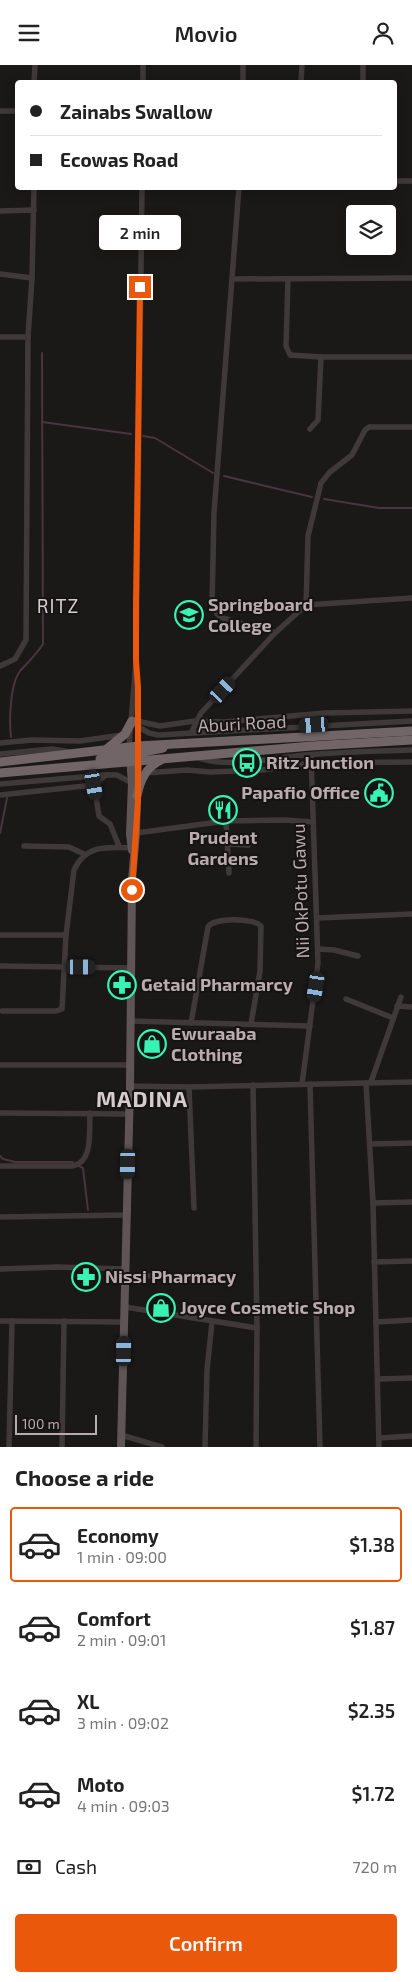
<!DOCTYPE html>
<meta charset="utf-8">
<style>
:root{--surface:#fff;--page:#f6f6f6;--text:#222;--muted:#767676;--line:#e0e0e0;--accent:#ea580c}
body{margin:0;font-family:"Exo 2",sans-serif;background:var(--page);color:var(--text);height:100vh;display:flex;flex-direction:column;font-size:19px;white-space:nowrap}
*{box-sizing:border-box;margin:0}
p{font-size:16px;color:var(--muted)}
.icon{flex:none;width:28px;height:28px;fill:none;stroke:currentColor;stroke-width:2;stroke-linecap:round;stroke-linejoin:round}
.map{position:relative;height:1382px;overflow:hidden}
.drawer{display:flex;flex-direction:column;background:var(--surface);flex:1}
.drawer>*{flex:none}
.guide{position:absolute;left:15px;top:15px;width:382px;height:110px;border-radius:5px;box-shadow:0 2px 12px #0003;display:grid;align-content:center;height:110px;padding:0 15px;background:var(--surface)}
.buttons{position:absolute;left:346px;top:140px;display:grid;gap:10px}
.buttons a{display:grid;place-items:center;width:50px;height:50px;border-radius:5px;background:var(--surface);box-shadow:0 2px 12px #0003;font-size:25px}
.scale{position:absolute;left:15px;bottom:12px;width:82px;box-sizing:border-box;padding-left:5px;border:2px solid #baabaf;border-top:0;font-size:14px;line-height:18px;white-space:nowrap;color:#baabaf;-webkit-text-stroke:4px #161313;paint-order:stroke}
.end{position:absolute;width:22px;height:22px;margin:-11px;border:6px solid #ea580c;background:#fff;box-shadow:0 0 0 2px #fff}
.from{border-radius:50%}
.bubble{position:absolute;height:35px;border-radius:5px;background:var(--surface);box-shadow:0 2px 12px #0003;font-size:16px;font-weight:600;line-height:35px;text-align:center}
.car{position:absolute;width:15px;height:30px;margin:-15px -8px;border-radius:6px;box-shadow:0 0 4px 1px #0007;background:linear-gradient(#222 24%,#8ab4d8 0 40%,#222 0 76%,#8ab4d8 0 86%,#222 0)}
.guide b{display:flex;align-items:center;gap:18px;height:48px;font-size:19px}
.guide b+b{border-top:1px solid var(--line)}
.guide i{width:12px;height:12px;background:var(--text)}
ul{padding:0;list-style:none}
li{display:flex;align-items:center;gap:15px;height:75px;margin:0 10px 8px;padding:0 5px;border:2px solid transparent;border-radius:5px}
li div{flex:1}
li b{display:block;font-size:19px}
li em{font-style:normal;font-weight:600}
li.active{border-color:var(--accent)}
li>.icon{width:45px;height:45px;stroke-width:1.5}
h2{padding:0 15px;font-size:22px;line-height:60px}
.pay{display:flex;align-items:center;gap:12px;height:55px;padding:0 15px;font-size:19px}
.pay p{margin-inline-start:auto}
.primary-button{display:flex;gap:10px;margin-top:auto;padding:10px 15px}
.primary-button a{flex:1;height:58px;border-radius:5px;background:var(--accent);color:#fff;font-size:20px;font-weight:600;line-height:58px;text-align:center}
header{display:flex;justify-content:space-between;align-items:center;height:65px;padding:0 15px;background:var(--surface);font-size:22px;font-weight:600}
.map>svg:first-child{display:block}
</style>
<header><svg class="icon" aria-label="menu" viewBox="0 0 24 24"><path d="M4 6h16M4 12h16M4 18h16"/></svg>Movio<svg class="icon" aria-label="person" viewBox="0 0 24 24"><circle cx="12" cy="8" r="4"/><path d="M4 21q1-7 8-7t8 7"/></svg></header>
<div class="map">
<svg width="412" height="1382" viewBox="0 0 412 1382">
<rect width="100%" height="100%" fill="#1b1818"/>
<g fill="none" stroke-linecap="round" stroke-linejoin="round">
<!-- stream -->
<g stroke="#483540" stroke-width="2">
<polyline points="42,357 131,369"/>
<polyline points="143,371 155,373 213,408"/>
<polyline points="224,411 312,432"/>
<polyline points="324,434 379,443 412,443"/>
<path d="M11 672C9 657 10 619 20 606 28 597 36 590 43 579L42 288"/>
<polyline points="0,768 7,733"/>
<polyline points="0,1091 3,1094 15,1097 73,1097"/>
<polyline points="79,1101 83,1103 88,1145"/>
</g>
<!-- minor -->
<g stroke="#40393a" stroke-width="5.5">
<polyline points="243,0 243,18"/>
<polyline points="34,18 35,0"/>
<polyline points="143,18 143,0"/>
<polyline points="301,18 302,0"/>
<polyline points="363,18 363,0"/>
<polyline points="0,46 18,46"/>
<polyline points="395,116 412,116"/>
<polyline points="239,122 214,448 212,540 217,549 223,553 275,568"/>
<polyline points="0,146 34,145"/>
<polyline points="0,209 32,213 34,122"/>
<polyline points="232,214 412,213"/>
<polyline points="288,214 286,281 290,290 321,292 412,292"/>
<polyline points="0,272 28,272"/>
<polyline points="310,364 318,355 321,292"/>
<polyline points="306,540 308,471 321,418 330,407 352,390 365,365 369,362 412,362"/>
<polyline points="0,601 15,594 26,575 28,272 32,213"/>
<polyline points="137,606 138,681"/>
<polyline points="137,656 160,661 195,656 224,657 325,648 412,646"/>
<polyline points="137,661 149,668 158,670 412,656"/>
<polyline points="191,668 201,648 275,568 306,540 412,533"/>
<polyline points="0,678 32,675 80,676 122,670"/>
<polyline points="129,682 136,596 142,122"/>
<polyline points="0,689 52,684 70,687"/>
<path d="M195 692C229 704 270 693 305 690 341 687 376 686 412 685"/>
<polyline points="145,708 187,705 210,707 262,705 311,698 412,697"/>
<polyline points="0,719 106,710 117,710 132,718"/>
<polyline points="94,720 99,751 110,759 119,781"/>
<polyline points="0,730 94,720 106,710"/>
<polyline points="226,756 229,808"/>
<polyline points="136,768 226,756 285,755 313,757"/>
<polyline points="228,779 248,780"/>
<polyline points="24,781 69,782 84,789"/>
<polyline points="317,853 412,849"/>
<polyline points="0,870 66,870"/>
<polyline points="318,884 334,885 358,891"/>
<polyline points="0,901 131,903"/>
<polyline points="346,934 393,953"/>
<polyline points="397,941 412,942"/>
<path d="M2 946H56L62 944 66 870 74 805C86 779 108 782 134 783"/>
<polyline points="130,956 310,961"/>
<path d="M191 958 208 862C214 852 254 853 261 861L260 906 251 959"/>
<polyline points="0,1000 130,1000"/>
<polyline points="371,1017 401,932"/>
<polyline points="366,1018 373,1138 379,1382"/>
<polyline points="302,1019 318,898 311,690"/>
<polyline points="310,1019 320,1382"/>
<polyline points="253,1020 257,1263 256,1382"/>
<polyline points="130,1021 189,1022 412,1017"/>
<polyline points="189,1022 194,1143"/>
<polyline points="0,1048 128,1049"/>
<polyline points="370,1079 412,1078"/>
<path d="M0 1101H70C94 1100 89 1065 90 1048"/>
<polyline points="373,1138 412,1137"/>
<polyline points="0,1152 127,1150"/>
<polyline points="374,1197 412,1196"/>
<polyline points="0,1204 57,1202 126,1204"/>
<polyline points="126,1210 195,1213"/>
<polyline points="125,1242 257,1263"/>
<polyline points="0,1256 124,1257"/>
<polyline points="376,1257 412,1255"/>
<polyline points="378,1314 412,1313"/>
<polyline points="121,1370 162,1382"/>
<polyline points="379,1373 412,1371"/>
<polyline points="9,1382 12,1256"/>
<polyline points="62,1382 64,1256"/>
<polyline points="205,1382 207,1305 212,1257"/>
</g>
<!-- major -->
<g stroke="#5f5557" stroke-width="8">
<polyline points="130,692 132,718 130,769 132,785"/>
<polyline points="121,1382 130,1021 132,815 136,768 138,692"/>
</g>
<!-- highway -->
<g stroke="#716568" stroke-width="9">
<polyline points="108,683 125,669 132,656"/>
<polyline points="100,694 130,690 138,681"/>
<polyline points="132,694 138,688 163,683"/>
<polyline points="0,697 138,681 412,666"/>
<polyline points="0,708 311,681 412,675"/>
<path d="M137 731C140 715 146 702 161 695"/>
</g>
</g>
<g fill="none" stroke-linecap="round" stroke-linejoin="round">
<!-- route -->
<polyline stroke="#ea580c" stroke-width="6" points="132,825 138,736 138,622 136,596 136,539 140,222"/>
</g>
<!-- icons -->
<defs>
<symbol id="school-ring" viewBox="-11 -11 22 22"><circle r="9.5" fill="#161313" stroke="#37f4b4" stroke-width="1.5"/><path d="M0-5L7-2L0 1L-7-2ZM-4 1L0 2.5L4 1V4Q0 6-4 4Z" fill="#37f4b4"/></symbol>
<symbol id="bus-ring" viewBox="-11 -11 22 22"><circle r="9.5" fill="#161313" stroke="#37f4b4" stroke-width="1.5"/><path d="M-5-6H5V4H4V6H2V4H-2V6H-4V4H-5ZM-3.5-4V0h7V-4ZM-3.5 1.2v1.5H-2V1.2ZM2 1.2v1.5H3.5V1.2Z" fill="#37f4b4"/></symbol>
<symbol id="civic-ring" viewBox="-11 -11 22 22"><circle r="9.5" fill="#161313" stroke="#37f4b4" stroke-width="1.5"/><path d="M-.6-6.5H3V-4.5H.6V-3L4-1V1h2V6H-6V1h2V-1L-.6-3ZM-1.2 2.5V6h2.4V2.5Z" fill="#37f4b4"/></symbol>
<symbol id="restaurant-ring" viewBox="-11 -11 22 22"><circle r="9.5" fill="#161313" stroke="#37f4b4" stroke-width="1.5"/><path d="M-5-6h1v4h1v-4h1v4h1v-4h1v5L-1.5 .5V6h-2V.5L-5-1ZM5-6V6H3V1.5H1.5Q1.5-4 5-6Z" fill="#37f4b4"/></symbol>
<symbol id="pharmacy-ring" viewBox="-11 -11 22 22"><circle r="9.5" fill="#161313" stroke="#37f4b4" stroke-width="1.5"/><path d="M-2-6h4v4h4v4h-4v4h-4v-4h-4v-4h4Z" fill="#37f4b4"/></symbol>
<symbol id="shop-ring" viewBox="-11 -11 22 22"><circle r="9.5" fill="#161313" stroke="#37f4b4" stroke-width="1.5"/><path d="M-5-2.5h2.3a2.7 3.5 0 0 1 5.4 0H5L5.5 6h-11ZM-1.5-2.5h3a1.5 2.3 0 0 0-3 0Z" fill="#37f4b4"/></symbol>
</defs>
<g fill-rule="evenodd">
<use href="#school-ring" x="173" y="534" width="32" height="32"/>
<use href="#bus-ring" x="231" y="682" width="32" height="32"/>
<use href="#civic-ring" x="363" y="712" width="32" height="32"/>
<use href="#restaurant-ring" x="207" y="729" width="32" height="32"/>
<use href="#pharmacy-ring" x="106" y="904" width="32" height="32"/>
<use href="#shop-ring" x="136" y="963" width="32" height="32"/>
<use href="#pharmacy-ring" x="70" y="1196" width="32" height="32"/>
<use href="#shop-ring" x="145" y="1227" width="32" height="32"/>
</g>
<g text-anchor="middle" stroke-width="4" stroke-linejoin="round" paint-order="stroke">
<!-- poi labels -->
<g font-size="18" font-weight="bold" fill="#baabaf" stroke="#161313" text-anchor="start">
<text x="208" y="546">Springboard<tspan x="208" dy="21">College</tspan></text>
<text x="266" y="704">Ritz Junction</text>
<text x="360" y="734" text-anchor="end">Papafio Office</text>
<text x="223" y="779" text-anchor="middle">Prudent<tspan x="223" dy="21">Gardens</tspan></text>
<text x="141" y="926">Getaid Pharmarcy</text>
<text x="171" y="975">Ewuraaba<tspan x="171" dy="21">Clothing</tspan></text>
<text x="105" y="1218">Nissi Pharmacy</text>
<text x="180" y="1249">Joyce Cosmetic Shop</text>
</g>
<!-- street labels -->
<g font-size="18" fill="#baabaf" stroke="#161313">
<text transform="translate(242 659) rotate(-3)" y="6">Aburi Road</text>
<text transform="translate(301 826) rotate(-92)" y="6">Nii OkPotu Gawu</text>
</g>
<!-- neighbourhood labels -->
<g font-size="19" letter-spacing="1" fill="#d6cccf" stroke="#161313">
<text x="58" y="548">RITZ</text>
</g>
<!-- district labels -->
<g font-size="22" font-weight="bold" letter-spacing="1" fill="#d6cccf" stroke="#161313">
<text x="142" y="1042">MADINA</text>
</g>
</g>
</svg>
<div class="buttons">
<a><svg class="icon" aria-label="layers" viewBox="0 0 24 24"><path d="M12 4l9 5-9 5-9-5zM3 14l9 5 9-5"/></svg></a>
</div>
<div class="scale">100 m</div>
<i class="end from" style="left:132px;top:825px"></i>
<i class="end" style="left:140px;top:222px"></i>
<div class="bubble" style="left:99px;top:150px;width:82px">2 min</div>
<i class="car" style="left:223px;top:625px;rotate:43deg"></i>
<i class="car" style="left:314px;top:660px;rotate:266deg"></i>
<i class="car" style="left:94px;top:720px;rotate:170deg"></i>
<i class="car" style="left:81px;top:902px;rotate:90deg"></i>
<i class="car" style="left:316px;top:922px;rotate:189deg"></i>
<i class="car" style="left:128px;top:1099px;rotate:181deg"></i>
<i class="car" style="left:124px;top:1286px;rotate:1deg"></i>
<div class="guide">
<b><i class="from"></i>Zainabs Swallow</b>
<b><i></i>Ecowas Road</b>
</div>
</div>
<section class="drawer">
<h2>Choose a ride</h2>
<ul>
<li class="active"><svg class="icon" aria-label="car" viewBox="0 0 24 24"><path d="M5 17H2v-5l4-1 3-4h7l3 4 3 1v5h-3M9 17h6M6 11h13"/><circle cx="7" cy="17" r="2"/><circle cx="17" cy="17" r="2"/></svg><div><b>Economy</b><p>1 min · 09:00</p></div><em>$1.38</em></li>
<li><svg class="icon" aria-label="car" viewBox="0 0 24 24"><path d="M5 17H2v-5l4-1 3-4h7l3 4 3 1v5h-3M9 17h6M6 11h13"/><circle cx="7" cy="17" r="2"/><circle cx="17" cy="17" r="2"/></svg><div><b>Comfort</b><p>2 min · 09:01</p></div><em>$1.87</em></li>
<li><svg class="icon" aria-label="car" viewBox="0 0 24 24"><path d="M5 17H2v-5l4-1 3-4h7l3 4 3 1v5h-3M9 17h6M6 11h13"/><circle cx="7" cy="17" r="2"/><circle cx="17" cy="17" r="2"/></svg><div><b>XL</b><p>3 min · 09:02</p></div><em>$2.35</em></li>
<li><svg class="icon" aria-label="car" viewBox="0 0 24 24"><path d="M5 17H2v-5l4-1 3-4h7l3 4 3 1v5h-3M9 17h6M6 11h13"/><circle cx="7" cy="17" r="2"/><circle cx="17" cy="17" r="2"/></svg><div><b>Moto</b><p>4 min · 09:03</p></div><em>$1.72</em></li>
</ul>
<div class="pay"><svg class="icon" aria-label="cash" viewBox="0 0 24 24"><path d="M3 7h18v10H3z"/><circle cx="12" cy="12" r="2"/></svg>Cash<p>720 m</p></div>
<div class="primary-button"><a>Confirm</a></div>
</section>
